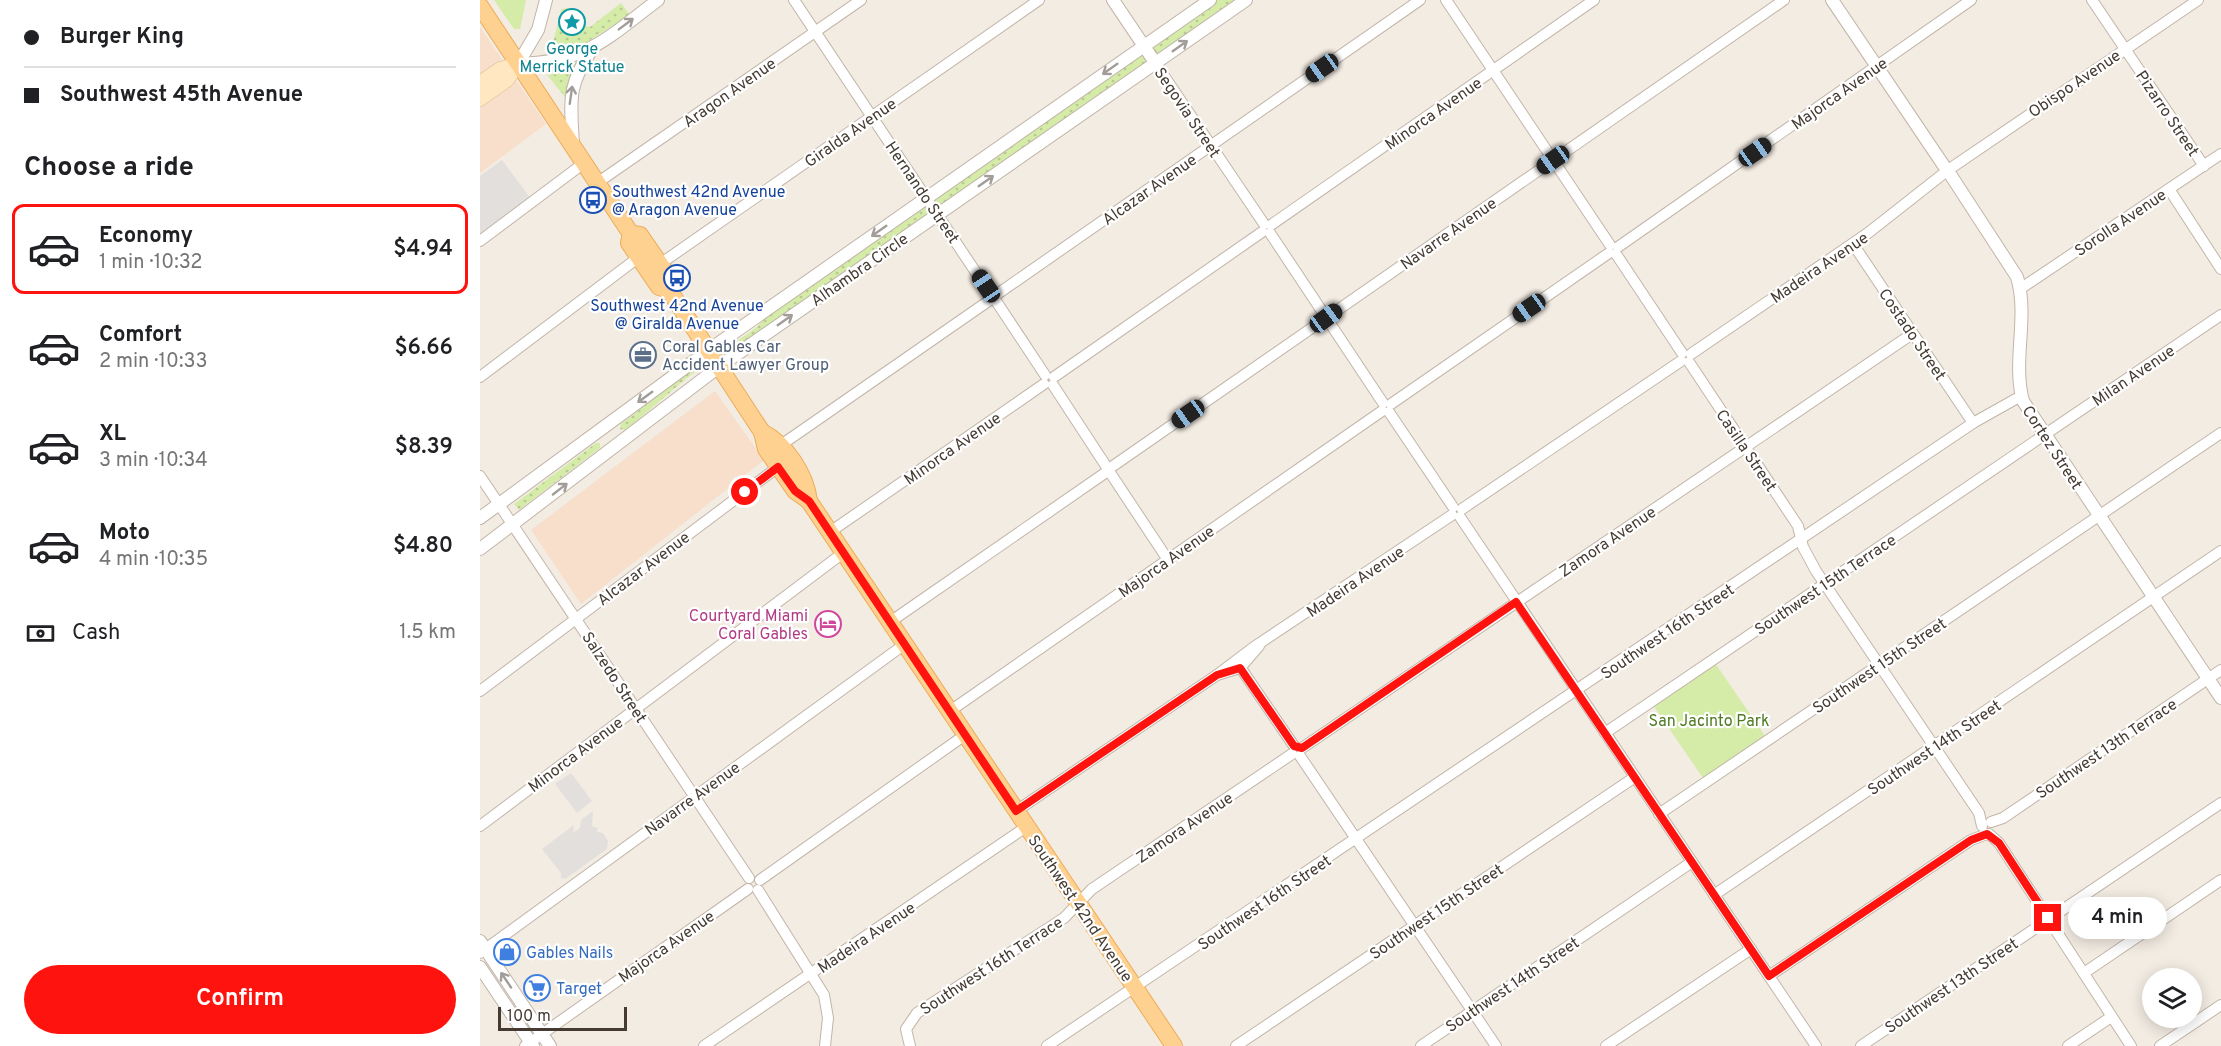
<!DOCTYPE html>
<meta charset="utf-8">
<style>
:root{--surface:#fff;--page:#f2f2f2;--text:#202124;--muted:#757577;--line:#e0e0e0;--accent:#ff130e}
body{margin:0;font-family:Overpass,sans-serif;background:var(--page);color:var(--text);height:100vh;display:flex;flex-direction:column;font-size:22px;white-space:nowrap}
*{box-sizing:border-box;margin:0}
p{font-size:20px;color:var(--muted)}
.icon{flex:none;width:33px;height:33px;fill:none;stroke:currentColor;stroke-width:2;stroke-linecap:round;stroke-linejoin:round}
.map{position:relative;flex:1;overflow:hidden}
.panel{display:flex;flex-direction:column;background:var(--surface);width:480px}
.panel>*{flex:none}
.banner{display:grid;align-content:center;height:132px;padding:0 24px;background:var(--surface)}
.controls{position:absolute;left:1662px;top:968px;display:grid;gap:12px}
.controls a{display:grid;place-items:center;width:60px;height:60px;border-radius:50%;background:var(--surface);box-shadow:0 3px 15px #0003;font-size:30px}
.scale{position:absolute;left:18px;bottom:15px;width:129px;box-sizing:border-box;padding-left:6px;border:3px solid #453b33;border-top:0;font-size:16px;line-height:21px;white-space:nowrap;color:#453b33;-webkit-text-stroke:4px #fff;paint-order:stroke}
.end{position:absolute;width:27px;height:27px;margin:-14px;border:8px solid #ff130e;background:#fff;box-shadow:0 0 0 3px #fff}
.from{border-radius:50%}
.bubble{position:absolute;height:42px;border-radius:21px;background:var(--surface);box-shadow:0 3px 15px #0003;font-size:20px;font-weight:600;line-height:42px;text-align:center}
.car{position:absolute;width:18px;height:36px;margin:-18px -9px;border-radius:8px;box-shadow:0 0 4px 2px #0007;background:linear-gradient(#222 24%,#8ab4d8 0 40%,#222 0 76%,#8ab4d8 0 86%,#222 0)}
.banner b{display:flex;align-items:center;gap:21px;height:57px;font-size:22px}
.banner b+b{border-top:2px solid var(--line)}
.banner i{width:15px;height:15px;background:var(--text)}
ul{padding:0;list-style:none}
li{display:flex;align-items:center;gap:18px;height:90px;margin:0 12px 9px;padding:0 12px;border:3px solid transparent;border-radius:12px}
li div{flex:1}
li b{display:block;font-size:22px}
li em{font-style:normal;font-weight:600}
li.current{border-color:var(--accent)}
li>.icon{width:54px;height:54px;stroke-width:1.5}
h2{padding:0 24px;font-size:27px;line-height:72px}
.pay{display:flex;align-items:center;gap:15px;height:66px;padding:0 24px;font-size:22px}
.pay p{margin-inline-start:auto}
.action{display:flex;gap:12px;margin-top:auto;padding:12px 24px}
.action a{flex:1;height:69px;border-radius:36px;background:var(--accent);color:#fff;font-size:24px;font-weight:600;line-height:69px;text-align:center}
main{display:flex;flex:1;min-height:0}
.map>svg:first-child{display:block}
</style>
<main>
<section class="panel">
<div class="banner">
<b><i class="from"></i>Burger King</b>
<b><i></i>Southwest 45th Avenue</b>
</div>
<h2>Choose a ride</h2>
<ul>
<li class="current"><svg class="icon" aria-label="car" viewBox="0 0 24 24"><path d="M5 17H2v-5l4-1 3-4h7l3 4 3 1v5h-3M9 17h6M6 11h13"/><circle cx="7" cy="17" r="2"/><circle cx="17" cy="17" r="2"/></svg><div><b>Economy</b><p>1 min · 10:32</p></div><em>$4.94</em></li>
<li><svg class="icon" aria-label="car" viewBox="0 0 24 24"><path d="M5 17H2v-5l4-1 3-4h7l3 4 3 1v5h-3M9 17h6M6 11h13"/><circle cx="7" cy="17" r="2"/><circle cx="17" cy="17" r="2"/></svg><div><b>Comfort</b><p>2 min · 10:33</p></div><em>$6.66</em></li>
<li><svg class="icon" aria-label="car" viewBox="0 0 24 24"><path d="M5 17H2v-5l4-1 3-4h7l3 4 3 1v5h-3M9 17h6M6 11h13"/><circle cx="7" cy="17" r="2"/><circle cx="17" cy="17" r="2"/></svg><div><b>XL</b><p>3 min · 10:34</p></div><em>$8.39</em></li>
<li><svg class="icon" aria-label="car" viewBox="0 0 24 24"><path d="M5 17H2v-5l4-1 3-4h7l3 4 3 1v5h-3M9 17h6M6 11h13"/><circle cx="7" cy="17" r="2"/><circle cx="17" cy="17" r="2"/></svg><div><b>Moto</b><p>4 min · 10:35</p></div><em>$4.80</em></li>
</ul>
<div class="pay"><svg class="icon" aria-label="cash" viewBox="0 0 24 24"><path d="M3 7h18v10H3z"/><circle cx="12" cy="12" r="2"/></svg>Cash<p>1.5 km</p></div>
<div class="action"><a>Confirm</a></div>
</section>
<div class="map">
<svg width="1741" height="1046" viewBox="0 0 1741 1046">
<defs>
<pattern id="grass-dots" width="8" height="8" patternUnits="userSpaceOnUse" patternTransform="scale(1.5)"><rect width="8" height="8" fill="#d5eba8"/><path d="M2 2h.1M6 6h.1" fill="none" stroke="#b8ca91" stroke-width="1.8" stroke-linecap="round"/></pattern>
</defs>
<rect width="100%" height="100%" fill="#f3ece3"/>
<!-- commercial -->
<g fill="#f7dfcb">
<polygon points="0,27 66,124 0,173"/>
<polygon points="235,391 284,460 101,604 51,530"/>
</g>
<!-- grass -->
<g fill="url(#grass-dots)">
<polygon points="735,0 759,0 678,57 670,46"/>
<polygon points="141,3 150,15 96,49 75,53 72,47 81,10 85,8 93,9 102,25 110,27"/>
<polygon points="661,52 669,63 459,209 452,200"/>
<polygon points="99,61 85,97 67,75 76,73 77,68"/>
<polygon points="443,204 451,215 254,352 250,346 277,327 285,317"/>
<path d="M217 366 219 369C193 388 171 410 145 430L140 429 141 424Z"/>
<polygon points="116,443 120,443 120,448 39,510 34,504"/>
</g>
<!-- green -->
<g fill="#d5eba8">
<polygon points="14,0 46,0 40,29 34,29"/>
<polygon points="1235,663 1285,736 1223,778 1173,705"/>
</g>
<!-- parking -->
<g fill="#e3dfdc">
<polygon points="22,160 51,199 0,237 0,176"/>
<polygon points="91,773 112,801 97,813 75,784"/>
<polygon points="113,811 112,826 118,828 117,832 123,833 128,841 127,849 85,879 81,878 81,873 62,849 94,825 93,833 100,828 101,820"/>
</g>
<g fill="none" stroke-linecap="round" stroke-linejoin="round">
<defs>
<g id="minor">
<polyline points="314,0 511,295"/>
<polyline points="966,0 1130,245"/>
<polyline points="1612,0 1724,166"/>
<polyline points="676,64 784,224"/>
<polyline points="1471,168 1718,0"/>
<polyline points="117,183 381,0"/>
<polyline points="1689,189 1741,269"/>
<polyline points="791,225 1114,0"/>
<polyline points="790,233 903,403"/>
<polyline points="0,241 104,163"/>
<polyline points="1373,244 1493,423"/>
<polyline points="1138,247 1491,0"/>
<polyline points="1136,254 1202,353"/>
<polyline points="180,264 559,0"/>
<polyline points="1540,289 1741,154"/>
<polyline points="516,295 940,0"/>
<polyline points="516,301 565,375"/>
<polyline points="1211,354 1388,233 1463,174"/>
<polyline points="1209,362 1318,526 1323,547 1336,571 1499,813 1502,826"/>
<polyline points="0,377 159,257"/>
<polyline points="574,377 782,232"/>
<polyline points="573,385 626,466"/>
<polyline points="911,404 1129,253"/>
<polyline points="909,412 973,507"/>
<polyline points="301,445 510,300"/>
<polyline points="633,466 1304,0"/>
<polyline points="631,474 688,560"/>
<polyline points="0,476 269,878"/>
<polyline points="982,509 1201,361"/>
<polyline points="980,517 1336,1046"/>
<polyline points="350,532 564,384"/>
<polyline points="410,622 625,473"/>
<polyline points="779,646 760,668 737,675 774,647 972,515"/>
<polyline points="758,664 814,746"/>
<polyline points="0,691 298,467"/>
<polyline points="470,711 902,411"/>
<polyline points="1125,733 1741,315"/>
<polyline points="822,748 1432,334"/>
<polyline points="820,756 1016,1046"/>
<polyline points="536,811 737,675"/>
<polyline points="1179,814 1741,433"/>
<polyline points="1511,822 1523,818 1741,670"/>
<polyline points="0,826 363,553"/>
<polyline points="1509,834 1519,843 1651,1046"/>
<polyline points="280,880 485,735"/>
<polyline points="278,890 344,995 348,1018 345,1046"/>
<polyline points="1234,895 1741,551"/>
<polyline points="0,953 425,644"/>
<polyline points="1604,973 1741,880"/>
<polyline points="1289,976 1491,840 1507,834"/>
<polyline points="45,1046 268,889"/>
<polyline points="224,1046 546,827"/>
<polyline points="430,1046 426,1029 437,1013 584,918 612,889 812,754"/>
<polyline points="567,1046 1493,423 1541,396"/>
<polyline points="756,1046 1155,777"/>
<polyline points="941,1046 1212,862"/>
<polyline points="1126,1046 1271,949"/>
<polyline points="1381,1046 1741,803"/>
<polyline points="1588,1046 1631,1017"/>
<polyline points="1680,1046 1741,1005"/>
</g>
<g id="tertiary">
<polyline points="633,0 676,64"/>
<polyline points="1352,0 1464,166"/>
<path d="M38 64C107 62 126 39 178 0"/>
<polyline points="38,64 58,30 66,0"/>
<path d="M93 146C91 101 86 88 112 49"/>
<path d="M1470 174 1537 277C1549 317 1532 361 1543 401L1741 698"/>
<polyline points="0,518 229,350 730,0"/>
<polyline points="0,549 240,366 766,0"/>
<polyline points="0,941 70,1046"/>
<polyline points="0,967 53,1046"/>
</g>
<g id="secondary">
<polyline points="0,83 20,69 38,64"/>
<polyline points="0,99 27,80 38,64"/>
</g>
<g id="primary">
<polyline points="0,6 151,234 149,243 179,287 189,290 282,432 286,449 315,491 329,501 694,1046"/>
<polyline points="151,234 160,235 191,280 189,290"/>
<path d="M282 432C306 444 326 475 329 501"/>
</g>
</defs>
<!-- minor casing -->
<use href="#minor" stroke="#c2b5a8" stroke-width="12"/>
<!-- tertiary casing -->
<use href="#tertiary" stroke="#c2b5a8" stroke-width="14"/>
<!-- secondary casing -->
<use href="#secondary" stroke="#dabd91" stroke-width="15"/>
<!-- primary casing -->
<use href="#primary" stroke="#ecac58" stroke-width="18"/>
<!-- minor -->
<use href="#minor" stroke="#fff" stroke-width="10"/>
<!-- tertiary -->
<use href="#tertiary" stroke="#fff" stroke-width="12"/>
<!-- secondary -->
<use href="#secondary" stroke="#ffe8c1" stroke-width="14"/>
<!-- primary -->
<use href="#primary" stroke="#ffd190" stroke-width="16"/>
</g>
<!-- one-way arrows -->
<defs><path id="oneway-shaft" d="M-6 0H5M1.5-3L5.5 0L1.5 3" fill="none" stroke-width="1.6" stroke-linecap="round" stroke-linejoin="round" transform="scale(1.5)"/></defs>
<g stroke="#a29d99">
<use href="#oneway-shaft" transform="translate(146 24) rotate(-37)"/>
<use href="#oneway-shaft" transform="translate(700 46) rotate(-35)"/>
<use href="#oneway-shaft" transform="translate(630 69) rotate(145)"/>
<use href="#oneway-shaft" transform="translate(91 95) rotate(-82)"/>
<use href="#oneway-shaft" transform="translate(506 181) rotate(-35)"/>
<use href="#oneway-shaft" transform="translate(399 231) rotate(145)"/>
<use href="#oneway-shaft" transform="translate(305 320) rotate(-35)"/>
<use href="#oneway-shaft" transform="translate(165 397) rotate(144)"/>
<use href="#oneway-shaft" transform="translate(80 489) rotate(-38)"/>
<use href="#oneway-shaft" transform="translate(26 980) rotate(-124)"/>
</g>
<g fill="none" stroke-linecap="round" stroke-linejoin="round">
<!-- route -->
<polyline stroke="#ff130e" stroke-width="8" points="265,492 298,467 315,491 329,501 536,811 737,675 760,668 814,746 822,748 1036,602 1289,976 1491,840 1507,834 1519,843 1568,918"/>
</g>
<!-- icons -->
<defs>
<symbol id="sight-ring" viewBox="-11 -11 22 22"><circle r="9.5" fill="#fff" stroke="#0f9aa8" stroke-width="1.5"/><path d="M0-6L1.8-2.2L6-1.7L2.9 1.2L3.7 5.4L0 3.3L-3.7 5.4L-2.9 1.2L-6-1.7L-1.8-2.2Z" fill="#0f9aa8"/></symbol>
<symbol id="bus-ring" viewBox="-11 -11 22 22"><circle r="9.5" fill="#fff" stroke="#1a4fb4" stroke-width="1.5"/><path d="M-5-6H5V4H4V6H2V4H-2V6H-4V4H-5ZM-3.5-4V0h7V-4ZM-3.5 1.2v1.5H-2V1.2ZM2 1.2v1.5H3.5V1.2Z" fill="#1a4fb4"/></symbol>
<symbol id="office-ring" viewBox="-11 -11 22 22"><circle r="9.5" fill="#fff" stroke="#5c6f8a" stroke-width="1.5"/><path d="M-6-3h4V-5.5h4V-3h4V5H-6ZM-1-4.5V-3h2v-1.5ZM-6 0V1H6V0Z" fill="#5c6f8a"/></symbol>
<symbol id="hotel-ring" viewBox="-11 -11 22 22"><circle r="9.5" fill="#fff" stroke="#d1479c" stroke-width="1.5"/><path d="M-6-4.5h1.5V1H6V5H4.5V3h-9V5H-6ZM-4 0a1.8 1.8 0 1 1 3.6 0ZM.5 0V-2.5h3Q6-2.5 6 0Z" fill="#d1479c"/></symbol>
<symbol id="shop-ring" viewBox="-11 -11 22 22"><circle r="9.5" fill="#fff" stroke="#3f7fe0" stroke-width="1.5"/><path d="M-5-2.5h2.3a2.7 3.5 0 0 1 5.4 0H5L5.5 6h-11ZM-1.5-2.5h3a1.5 2.3 0 0 0-3 0Z" fill="#3f7fe0"/></symbol>
<symbol id="supermarket-ring" viewBox="-11 -11 22 22"><circle r="9.5" fill="#fff" stroke="#3f7fe0" stroke-width="1.5"/><path d="M-6-5.5h2.5l.6 2H6L4.5 2H-2.5L-4.4-4H-6ZM-1.5 3.2a1.3 1.3 0 1 0 .1 0ZM3 3.2a1.3 1.3 0 1 0 .1 0Z" fill="#3f7fe0"/></symbol>
</defs>
<g fill-rule="evenodd">
<use href="#sight-ring" x="77" y="7" width="30" height="30"/>
<use href="#bus-ring" x="98" y="185" width="30" height="30"/>
<use href="#bus-ring" x="182" y="263" width="30" height="30"/>
<use href="#office-ring" x="148" y="340" width="30" height="30"/>
<use href="#hotel-ring" x="333" y="609" width="30" height="30"/>
<use href="#shop-ring" x="12" y="937" width="30" height="30"/>
<use href="#supermarket-ring" x="42" y="973" width="30" height="30"/>
</g>
<g text-anchor="middle" stroke-width="4.5" stroke-linejoin="round" paint-order="stroke">
<!-- culture labels -->
<g font-size="16" fill="#0d838f" stroke="#fff">
<text x="92" y="54">George<tspan x="92" dy="18">Merrick Statue</tspan></text>
</g>
<!-- street labels -->
<g font-size="16" fill="#453b33" stroke="#fff">
<text transform="translate(1594 83) rotate(-34)" y="6">Obispo Avenue</text>
<text transform="translate(249 92) rotate(-35)" y="6">Aragon Avenue</text>
<text transform="translate(1359 93) rotate(-35)" y="6">Majorca Avenue</text>
<text transform="translate(708 112) rotate(56)" y="6">Segovia Street</text>
<text transform="translate(953 113) rotate(-35)" y="6">Minorca Avenue</text>
<text transform="translate(1688 113) rotate(56)" y="6">Pizarro Street</text>
<text transform="translate(370 132) rotate(-35)" y="6">Giralda Avenue</text>
<text transform="translate(669 189) rotate(-35)" y="6">Alcazar Avenue</text>
<text transform="translate(443 192) rotate(56)" y="6">Hernando Street</text>
<text transform="translate(1640 222) rotate(-34)" y="6">Sorolla Avenue</text>
<text transform="translate(968 233) rotate(-35)" y="6">Navarre Avenue</text>
<text transform="translate(1339 267) rotate(-34)" y="6">Madeira Avenue</text>
<text transform="translate(379 269) rotate(-35)" y="6">Alhambra Circle</text>
<text transform="translate(1433 334) rotate(56)" y="6">Costado Street</text>
<text transform="translate(1653 375) rotate(-34)" y="6">Milan Avenue</text>
<text transform="translate(1573 447) rotate(57)" y="6">Cortez Street</text>
<text transform="translate(472 448) rotate(-35)" y="6">Minorca Avenue</text>
<text transform="translate(1267 450) rotate(56)" y="6">Casilla Street</text>
<text transform="translate(1127 541) rotate(-34)" y="6">Zamora Avenue</text>
<text transform="translate(686 561) rotate(-35)" y="6">Majorca Avenue</text>
<text transform="translate(163 568) rotate(-37)" y="6">Alcazar Avenue</text>
<text transform="translate(875 581) rotate(-34)" y="6">Madeira Avenue</text>
<text transform="translate(1345 584) rotate(-34)" y="6">Southwest 15th Terrace</text>
<text transform="translate(1187 631) rotate(-34)" y="6">Southwest 16th Street</text>
<text transform="translate(1399 665) rotate(-34)" y="6">Southwest 15th Street</text>
<text transform="translate(135 677) rotate(57)" y="6">Salzedo Street</text>
<text transform="translate(1454 747) rotate(-34)" y="6">Southwest 14th Street</text>
<text transform="translate(1626 748) rotate(-34)" y="6">Southwest 13th Terrace</text>
<text transform="translate(95 754) rotate(-37)" y="6">Minorca Avenue</text>
<text transform="translate(212 798) rotate(-36)" y="6">Navarre Avenue</text>
<text transform="translate(704 827) rotate(-34)" y="6">Zamora Avenue</text>
<text transform="translate(784 902) rotate(-34)" y="6">Southwest 16th Street</text>
<text transform="translate(601 908) rotate(56)" y="6">Southwest 42nd Avenue</text>
<text transform="translate(956 911) rotate(-34)" y="6">Southwest 15th Street</text>
<text transform="translate(386 937) rotate(-34)" y="6">Madeira Avenue</text>
<text transform="translate(186 946) rotate(-35)" y="6">Majorca Avenue</text>
<text transform="translate(511 965) rotate(-33)" y="6">Southwest 16th Terrace</text>
<text transform="translate(1032 984) rotate(-34)" y="6">Southwest 14th Street</text>
<text transform="translate(1471 985) rotate(-34)" y="6">Southwest 13th Street</text>
</g>
<!-- transit labels -->
<g font-size="16" fill="#164399" stroke="#fff" text-anchor="start">
<text x="132" y="197">Southwest 42nd Avenue<tspan x="132" dy="18">@ Aragon Avenue</tspan></text>
<text x="197" y="311" text-anchor="middle">Southwest 42nd Avenue<tspan x="197" dy="18">@ Giralda Avenue</tspan></text>
</g>
<!-- service labels -->
<g font-size="16" fill="#4e5e75" stroke="#fff" text-anchor="start">
<text x="182" y="352">Coral Gables Car<tspan x="182" dy="18">Accident Lawyer Group</tspan></text>
</g>
<!-- hotel labels -->
<g font-size="16" fill="#b23c85" stroke="#fff" text-anchor="end">
<text x="328" y="621">Courtyard Miami<tspan x="328" dy="18">Coral Gables</tspan></text>
</g>
<!-- park labels -->
<g font-size="16" fill="#4f7a22" stroke="#fff">
<text x="1229" y="726">San Jacinto Park</text>
</g>
<!-- shop labels -->
<g font-size="16" fill="#366cbe" stroke="#fff" text-anchor="start">
<text x="46" y="958">Gables Nails</text>
<text x="76" y="994">Target</text>
</g>
</g>
</svg>
<div class="controls">
<a><svg class="icon" aria-label="layers" viewBox="0 0 24 24"><path d="M12 4l9 5-9 5-9-5zM3 14l9 5 9-5"/></svg></a>
</div>
<div class="scale">100 m</div>
<i class="end from" style="left:265px;top:492px"></i>
<i class="end" style="left:1568px;top:918px"></i>
<div class="bubble" style="left:1588px;top:897px;width:99px">4 min</div>
<i class="car" style="left:842px;top:68px;rotate:235deg"></i>
<i class="car" style="left:1275px;top:152px;rotate:55deg"></i>
<i class="car" style="left:1073px;top:160px;rotate:235deg"></i>
<i class="car" style="left:506px;top:286px;rotate:326deg"></i>
<i class="car" style="left:1049px;top:308px;rotate:235deg"></i>
<i class="car" style="left:846px;top:318px;rotate:54deg"></i>
<i class="car" style="left:708px;top:414px;rotate:235deg"></i>
</div>
</main>
